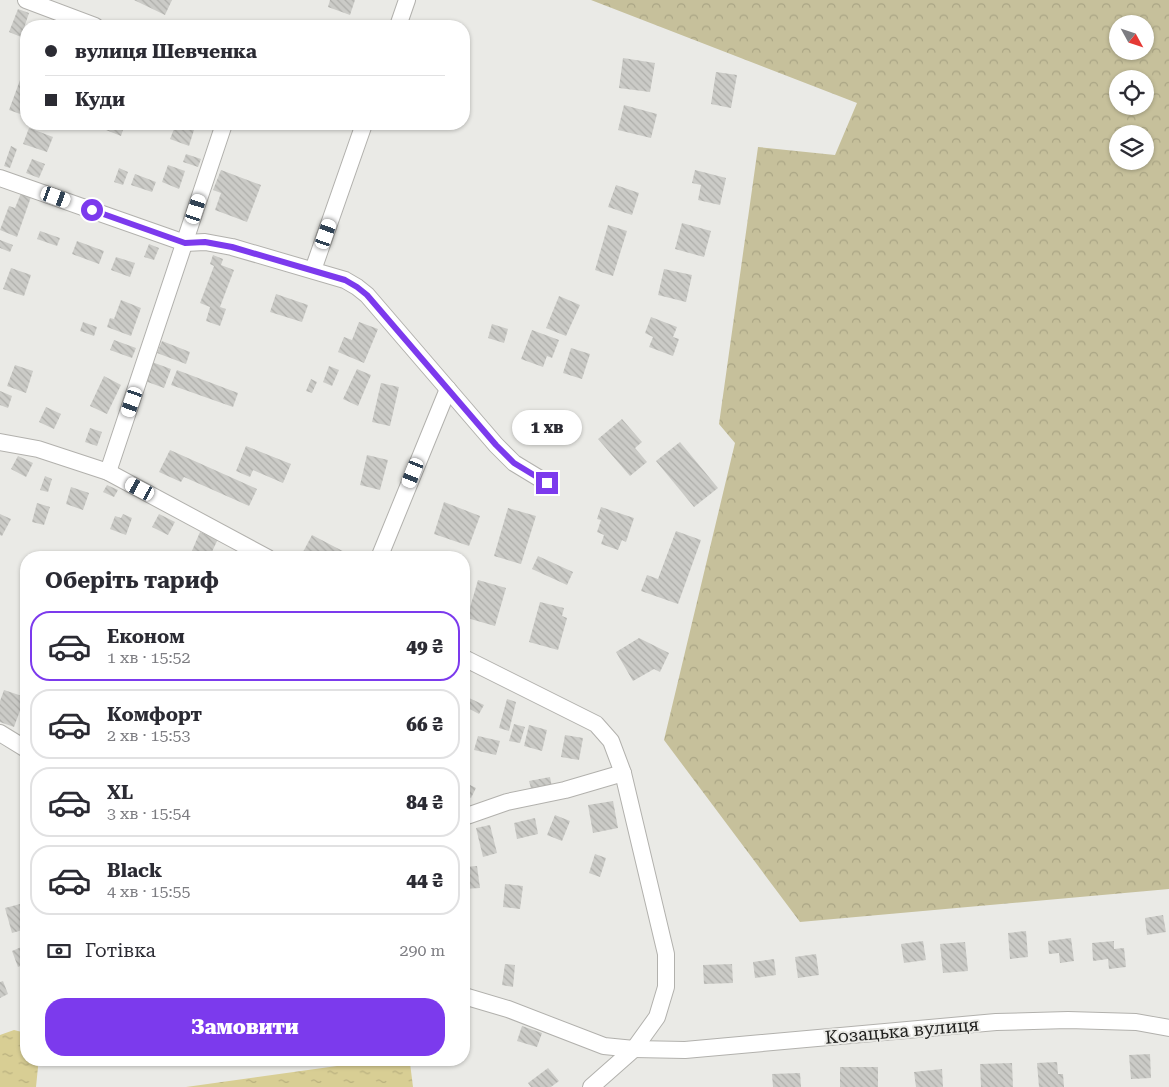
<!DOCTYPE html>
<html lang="uk">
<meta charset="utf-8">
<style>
:root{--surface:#fff;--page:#f2f2f3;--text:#2b2b33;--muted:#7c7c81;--line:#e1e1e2;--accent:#7c3aed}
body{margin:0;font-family:"Roboto Serif",serif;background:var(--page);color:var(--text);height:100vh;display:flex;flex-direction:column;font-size:19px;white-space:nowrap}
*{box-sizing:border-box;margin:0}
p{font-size:16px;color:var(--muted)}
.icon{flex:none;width:28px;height:28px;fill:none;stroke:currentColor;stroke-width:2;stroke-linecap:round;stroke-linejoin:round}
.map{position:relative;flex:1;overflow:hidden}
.drawer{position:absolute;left:20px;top:551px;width:450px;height:515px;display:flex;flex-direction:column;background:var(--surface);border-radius:20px;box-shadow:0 1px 4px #0004}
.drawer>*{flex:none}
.banner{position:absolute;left:20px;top:20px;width:450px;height:110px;border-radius:20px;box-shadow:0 1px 4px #0004;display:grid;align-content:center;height:110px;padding:0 25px;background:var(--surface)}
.needle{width:32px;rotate:130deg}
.fabs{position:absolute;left:1109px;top:15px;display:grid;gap:10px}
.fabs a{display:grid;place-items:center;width:45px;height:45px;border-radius:50%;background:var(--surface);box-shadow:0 1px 4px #0004;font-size:25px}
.end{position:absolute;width:22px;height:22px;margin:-11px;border:6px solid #7c3aed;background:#fff;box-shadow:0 0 0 2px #fff}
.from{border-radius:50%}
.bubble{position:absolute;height:35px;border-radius:18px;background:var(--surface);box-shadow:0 1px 4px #0004;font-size:16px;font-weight:800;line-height:35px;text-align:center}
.car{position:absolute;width:15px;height:30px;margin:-15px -8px;border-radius:6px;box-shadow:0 0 4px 1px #0007;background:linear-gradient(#fff 24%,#345 0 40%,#fff 0 76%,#345 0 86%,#fff 0)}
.banner b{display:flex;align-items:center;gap:18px;height:48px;font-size:19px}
.banner b+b{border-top:1px solid var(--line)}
.banner i{width:12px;height:12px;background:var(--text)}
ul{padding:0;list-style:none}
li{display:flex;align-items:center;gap:15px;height:70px;margin:0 10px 8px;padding:0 15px;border:2px solid var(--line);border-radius:20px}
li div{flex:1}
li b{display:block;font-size:19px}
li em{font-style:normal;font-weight:800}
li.active{border-color:var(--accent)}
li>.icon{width:45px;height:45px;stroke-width:1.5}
h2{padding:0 25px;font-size:22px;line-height:60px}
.pay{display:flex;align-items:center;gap:12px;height:55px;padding:0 25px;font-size:19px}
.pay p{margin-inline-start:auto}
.action{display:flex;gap:10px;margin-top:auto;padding:10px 25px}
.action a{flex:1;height:58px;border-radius:20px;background:var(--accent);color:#fff;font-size:20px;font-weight:800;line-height:58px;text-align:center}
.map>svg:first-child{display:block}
</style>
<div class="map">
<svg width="1169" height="1087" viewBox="0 0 1169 1087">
<defs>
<pattern id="forest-crowns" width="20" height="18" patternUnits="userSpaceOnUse" patternTransform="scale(1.25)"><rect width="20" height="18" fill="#c6c09b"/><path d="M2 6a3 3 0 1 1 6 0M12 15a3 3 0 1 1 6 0" fill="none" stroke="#aaa585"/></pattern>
<pattern id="water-ripples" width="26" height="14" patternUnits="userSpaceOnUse" patternTransform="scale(1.25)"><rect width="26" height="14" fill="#d8ce94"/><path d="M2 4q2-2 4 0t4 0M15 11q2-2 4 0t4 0" fill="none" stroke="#b9b07f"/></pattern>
<pattern id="building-back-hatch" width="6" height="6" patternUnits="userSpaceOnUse" patternTransform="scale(1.25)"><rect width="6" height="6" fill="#cbcbc7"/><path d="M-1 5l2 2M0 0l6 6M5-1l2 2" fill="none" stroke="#aeaeaa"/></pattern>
</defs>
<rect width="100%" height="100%" fill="#eaeae6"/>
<!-- forest -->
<path fill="url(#forest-crowns)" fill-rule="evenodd" d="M591 0H1169V889L800 922 664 740 735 443 719 424 758 147 835 155 857 103ZM1118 24H1145V51H1118ZM1118 79H1145V106H1118ZM1118 134H1145V161H1118Z"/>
<!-- water -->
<g fill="url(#water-ripples)">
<polygon points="14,1030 26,1033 26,1060 36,1060 38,1067 36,1087 0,1087 0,1035"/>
<polygon points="380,1060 395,1060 410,1063 413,1087 186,1087"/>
</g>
<!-- building -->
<g fill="url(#building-back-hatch)">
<polygon points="134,0 172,0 165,15"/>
<polygon points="330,0 355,0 350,15 328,7"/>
<polygon points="18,9 29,13 21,37 9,32"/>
<polygon points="623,58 655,63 650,92 619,88"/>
<polygon points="23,72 26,74 26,116 9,110"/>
<polygon points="716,72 737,75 731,108 711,104"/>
<polygon points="624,105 657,114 651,138 618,130"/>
<polygon points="102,124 125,124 121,136 101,128"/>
<polygon points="176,124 194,130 189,146 170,139"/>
<polygon points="29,128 53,137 47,152 23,144"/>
<polygon points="11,146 17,149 10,168 4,166"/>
<polygon points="186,154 201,159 198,167 183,162"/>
<polygon points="32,159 45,164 39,178 26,173"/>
<polygon points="168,165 185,171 179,189 162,182"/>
<polygon points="119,168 128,172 123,185 114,182"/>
<polygon points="221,170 261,185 247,222 215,210 221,193 213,190"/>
<polygon points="695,170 726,178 720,205 698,200 701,185 692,183"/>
<polygon points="135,174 156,182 152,192 131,185"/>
<polygon points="616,185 639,193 632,215 608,207"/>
<polygon points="21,193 31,197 17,237 0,230 9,206 15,208"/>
<polygon points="682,223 711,231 704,257 675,249"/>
<polygon points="608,225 627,231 613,276 595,270"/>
<polygon points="40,231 60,238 57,246 37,239"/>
<polygon points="0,240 13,245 10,252 0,248"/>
<polygon points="77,241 104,251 99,264 72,254"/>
<polygon points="149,244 159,248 154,260 144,257"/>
<polygon points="213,255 223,259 221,265 234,270 220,307 226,309 220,326 206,321 210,307 200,303 214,266 210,264"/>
<polygon points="116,257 135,263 130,277 111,270"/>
<polygon points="11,268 31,275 24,296 3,289"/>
<polygon points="664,269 692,275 686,302 658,295"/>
<polygon points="276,294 308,305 302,322 270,312"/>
<polygon points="559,296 580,305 566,336 546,328"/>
<polygon points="121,300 141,308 131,336 107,327 110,318 114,319"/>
<polygon points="651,317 677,327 673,337 679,339 673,356 649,347 653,337 645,333"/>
<polygon points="83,322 97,327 94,336 80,331"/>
<polygon points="359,322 378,329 364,363 338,352 344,337 352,340"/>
<polygon points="492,324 508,329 504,343 488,338"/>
<polygon points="532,330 559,340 552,358 547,356 543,367 521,359"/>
<polygon points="114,340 136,348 132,358 110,350"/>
<polygon points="162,341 190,352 186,364 157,353"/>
<polygon points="571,348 590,354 582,379 563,373"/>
<polygon points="152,362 171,369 164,388 145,381"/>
<polygon points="15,365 33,371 26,393 7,386"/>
<polygon points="329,366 339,370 332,386 323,382"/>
<polygon points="357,369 371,375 358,406 343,399"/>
<polygon points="177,370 238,393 233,407 171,385"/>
<polygon points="104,376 121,385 107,414 90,406"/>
<polygon points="311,379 317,382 312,393 306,391"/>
<polygon points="381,383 399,387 390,426 372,422"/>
<polygon points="0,391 12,396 8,408 0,405"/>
<polygon points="46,407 61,414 54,429 39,422"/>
<polygon points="622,419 642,442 635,448 647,462 630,476 598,439"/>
<polygon points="90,428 102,432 97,446 85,442"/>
<polygon points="680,442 718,488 694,507 656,461"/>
<polygon points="246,446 291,464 283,483 253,470 250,477 236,471"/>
<polygon points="170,450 257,489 249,506 184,477 181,482 159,472"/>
<polygon points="367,455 388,460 380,490 360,485"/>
<polygon points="18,456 33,463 26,477 11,469"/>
<polygon points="45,476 52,479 48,492 40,490"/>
<polygon points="107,485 118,490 114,497 103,492"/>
<polygon points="71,487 89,493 83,510 66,504"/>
<polygon points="444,502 480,516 469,546 434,534"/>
<polygon points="37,503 50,507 44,525 32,522"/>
<polygon points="601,507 634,518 626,542 622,540 618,550 601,544 604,535 597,532 601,520 597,519"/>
<polygon points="508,508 536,516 521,564 494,556"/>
<polygon points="0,514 11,519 2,536 0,535"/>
<polygon points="123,514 132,518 126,535 110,529 115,516 121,518"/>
<polygon points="159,514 175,522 168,535 152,527"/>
<polygon points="676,531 701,540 678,604 641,591 647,575 658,579"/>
<polygon points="200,532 218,539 209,558 201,558 191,553"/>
<polygon points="312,535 356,558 312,558 303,552"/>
<polygon points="538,556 573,572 567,585 532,569"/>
<polygon points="478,580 506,588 495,626 467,618"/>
<polygon points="540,602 564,608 562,616 567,618 558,650 529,642"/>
<polygon points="639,638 669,653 660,672 654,669 633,681 616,652"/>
<polygon points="4,690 25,697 14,727 0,722 0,701"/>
<polygon points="467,697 484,705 479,714 464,706"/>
<polygon points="507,699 516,702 509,731 499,728"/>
<polygon points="514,724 525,727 520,743 509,741"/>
<polygon points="529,725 547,730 542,751 524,746"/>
<polygon points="565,735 583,738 579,760 561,757"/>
<polygon points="478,736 500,741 496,755 474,750"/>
<polygon points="550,777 552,787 532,792 529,781"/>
<polygon points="464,782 476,788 471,798 464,794"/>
<polygon points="613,801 618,828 593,833 588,805"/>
<polygon points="555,815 570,821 562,841 547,835"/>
<polygon points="535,818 538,834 517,839 514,823"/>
<polygon points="490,825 497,853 483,857 476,828"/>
<polygon points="595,854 606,858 600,877 589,873"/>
<polygon points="477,866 480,888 464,889 464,867"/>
<rect x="20" y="877" width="6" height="20"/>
<polygon points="505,884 523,886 520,909 503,907"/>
<polygon points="20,904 26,924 26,929 12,933 5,908"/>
<polygon points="1163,915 1166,932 1147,935 1145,918"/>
<polygon points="1026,931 1028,957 1010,959 1008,933"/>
<polygon points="1071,938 1074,961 1060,963 1059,953 1049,954 1048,941"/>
<polygon points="923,941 926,960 904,963 901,944"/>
<polygon points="1114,941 1114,949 1124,948 1126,967 1109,969 1108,959 1093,961 1092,943"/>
<polygon points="965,942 968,971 943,973 940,944"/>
<polygon points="26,945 26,964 18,967 12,951"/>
<polygon points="816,954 819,975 798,978 795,957"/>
<polygon points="774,959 776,975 755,978 753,962"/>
<polygon points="505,964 515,965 513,987 502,985"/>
<polygon points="732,964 733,983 704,984 703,965"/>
<polygon points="3,981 8,994 0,998 0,982"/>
<polygon points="522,1026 542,1033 537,1047 517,1041"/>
<polygon points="1150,1054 1151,1078 1131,1079 1129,1055"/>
<polygon points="1057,1062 1058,1074 1063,1074 1064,1087 1039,1087 1037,1063"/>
<polygon points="1012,1063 1013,1087 981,1087 980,1064"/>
<rect x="840" y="1067" width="38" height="20"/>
<polygon points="548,1068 559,1081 551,1087 531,1087 528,1083"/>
<polygon points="942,1069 943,1087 916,1087 914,1072"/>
<polygon points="800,1073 801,1087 773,1087 772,1074"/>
</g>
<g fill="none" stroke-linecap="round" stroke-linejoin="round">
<defs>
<g id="minor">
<polyline points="26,0 95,26"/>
<polyline points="398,26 407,0"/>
<polyline points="0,178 185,243 205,242 232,247 345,280 357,287 367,295 496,445 514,463 547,483"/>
<polyline points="313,270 364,124"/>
<polyline points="0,442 38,449 108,472 268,558"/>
<polyline points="108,472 224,124"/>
<polyline points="379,558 448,389"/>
<polyline points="464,658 596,724 611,741 623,773 666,954 666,987 657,1017 634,1049 591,1087"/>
<polyline points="0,733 26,749"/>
<polyline points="464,817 507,802 565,790 623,773"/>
<polyline points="464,996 508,1009 604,1046 634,1049 685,1050 996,1022 1068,1020 1136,1022 1169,1028"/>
</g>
</defs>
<!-- minor casing -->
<use href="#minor" stroke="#b2b1ad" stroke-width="18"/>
<!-- minor -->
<use href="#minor" stroke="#fff" stroke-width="16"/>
</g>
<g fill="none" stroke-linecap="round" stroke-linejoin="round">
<!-- route -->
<polyline stroke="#7c3aed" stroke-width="6" points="92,210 185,243 205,242 232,247 345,280 357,287 367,295 496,445 514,463 547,483"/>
</g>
<g text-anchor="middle" stroke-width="4" stroke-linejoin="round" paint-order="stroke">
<!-- street labels -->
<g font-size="18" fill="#1f1f1d" stroke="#eaeae6">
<text transform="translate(902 1031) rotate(-5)" y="6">Козацька вулиця</text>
</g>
</g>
</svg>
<div class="fabs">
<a><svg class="needle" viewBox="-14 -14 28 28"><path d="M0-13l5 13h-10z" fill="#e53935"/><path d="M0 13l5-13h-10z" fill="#7c7c81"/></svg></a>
<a><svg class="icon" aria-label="locate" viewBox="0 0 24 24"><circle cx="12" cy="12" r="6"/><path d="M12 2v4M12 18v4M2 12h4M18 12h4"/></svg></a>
<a><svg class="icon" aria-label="layers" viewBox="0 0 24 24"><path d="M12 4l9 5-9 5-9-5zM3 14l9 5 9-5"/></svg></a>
</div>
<i class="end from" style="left:92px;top:210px"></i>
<i class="end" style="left:547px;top:483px"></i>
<div class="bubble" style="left:512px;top:410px;width:70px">1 хв</div>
<i class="car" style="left:56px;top:197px;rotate:110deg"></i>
<i class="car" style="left:196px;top:209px;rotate:18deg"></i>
<i class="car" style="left:326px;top:234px;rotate:19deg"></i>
<i class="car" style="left:132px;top:402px;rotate:199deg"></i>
<i class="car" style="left:413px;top:473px;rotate:202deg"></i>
<i class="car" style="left:140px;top:489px;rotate:298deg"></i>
<div class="banner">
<b><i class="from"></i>вулиця Шевченка</b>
<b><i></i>Куди</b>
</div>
<section class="drawer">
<h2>Оберіть тариф</h2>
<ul>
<li class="active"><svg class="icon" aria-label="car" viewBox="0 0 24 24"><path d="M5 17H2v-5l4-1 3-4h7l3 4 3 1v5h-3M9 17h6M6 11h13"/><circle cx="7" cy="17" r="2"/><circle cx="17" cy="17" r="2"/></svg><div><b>Економ</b><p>1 хв · 15:52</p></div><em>49 ₴</em></li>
<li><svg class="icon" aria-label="car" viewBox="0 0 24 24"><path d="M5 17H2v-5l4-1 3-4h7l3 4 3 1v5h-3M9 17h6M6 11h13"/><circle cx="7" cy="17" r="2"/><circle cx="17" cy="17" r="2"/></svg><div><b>Комфорт</b><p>2 хв · 15:53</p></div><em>66 ₴</em></li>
<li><svg class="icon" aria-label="car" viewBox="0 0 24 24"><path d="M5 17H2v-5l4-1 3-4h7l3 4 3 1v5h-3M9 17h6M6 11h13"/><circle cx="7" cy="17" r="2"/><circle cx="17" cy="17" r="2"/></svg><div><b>XL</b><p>3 хв · 15:54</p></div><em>84 ₴</em></li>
<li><svg class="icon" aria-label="car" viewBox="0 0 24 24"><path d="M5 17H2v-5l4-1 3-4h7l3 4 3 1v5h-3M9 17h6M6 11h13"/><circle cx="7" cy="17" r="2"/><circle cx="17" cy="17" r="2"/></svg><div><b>Black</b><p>4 хв · 15:55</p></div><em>44 ₴</em></li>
</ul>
<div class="pay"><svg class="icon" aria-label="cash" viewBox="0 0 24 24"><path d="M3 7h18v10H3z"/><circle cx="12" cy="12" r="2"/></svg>Готівка<p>290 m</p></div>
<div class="action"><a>Замовити</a></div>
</section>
</div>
